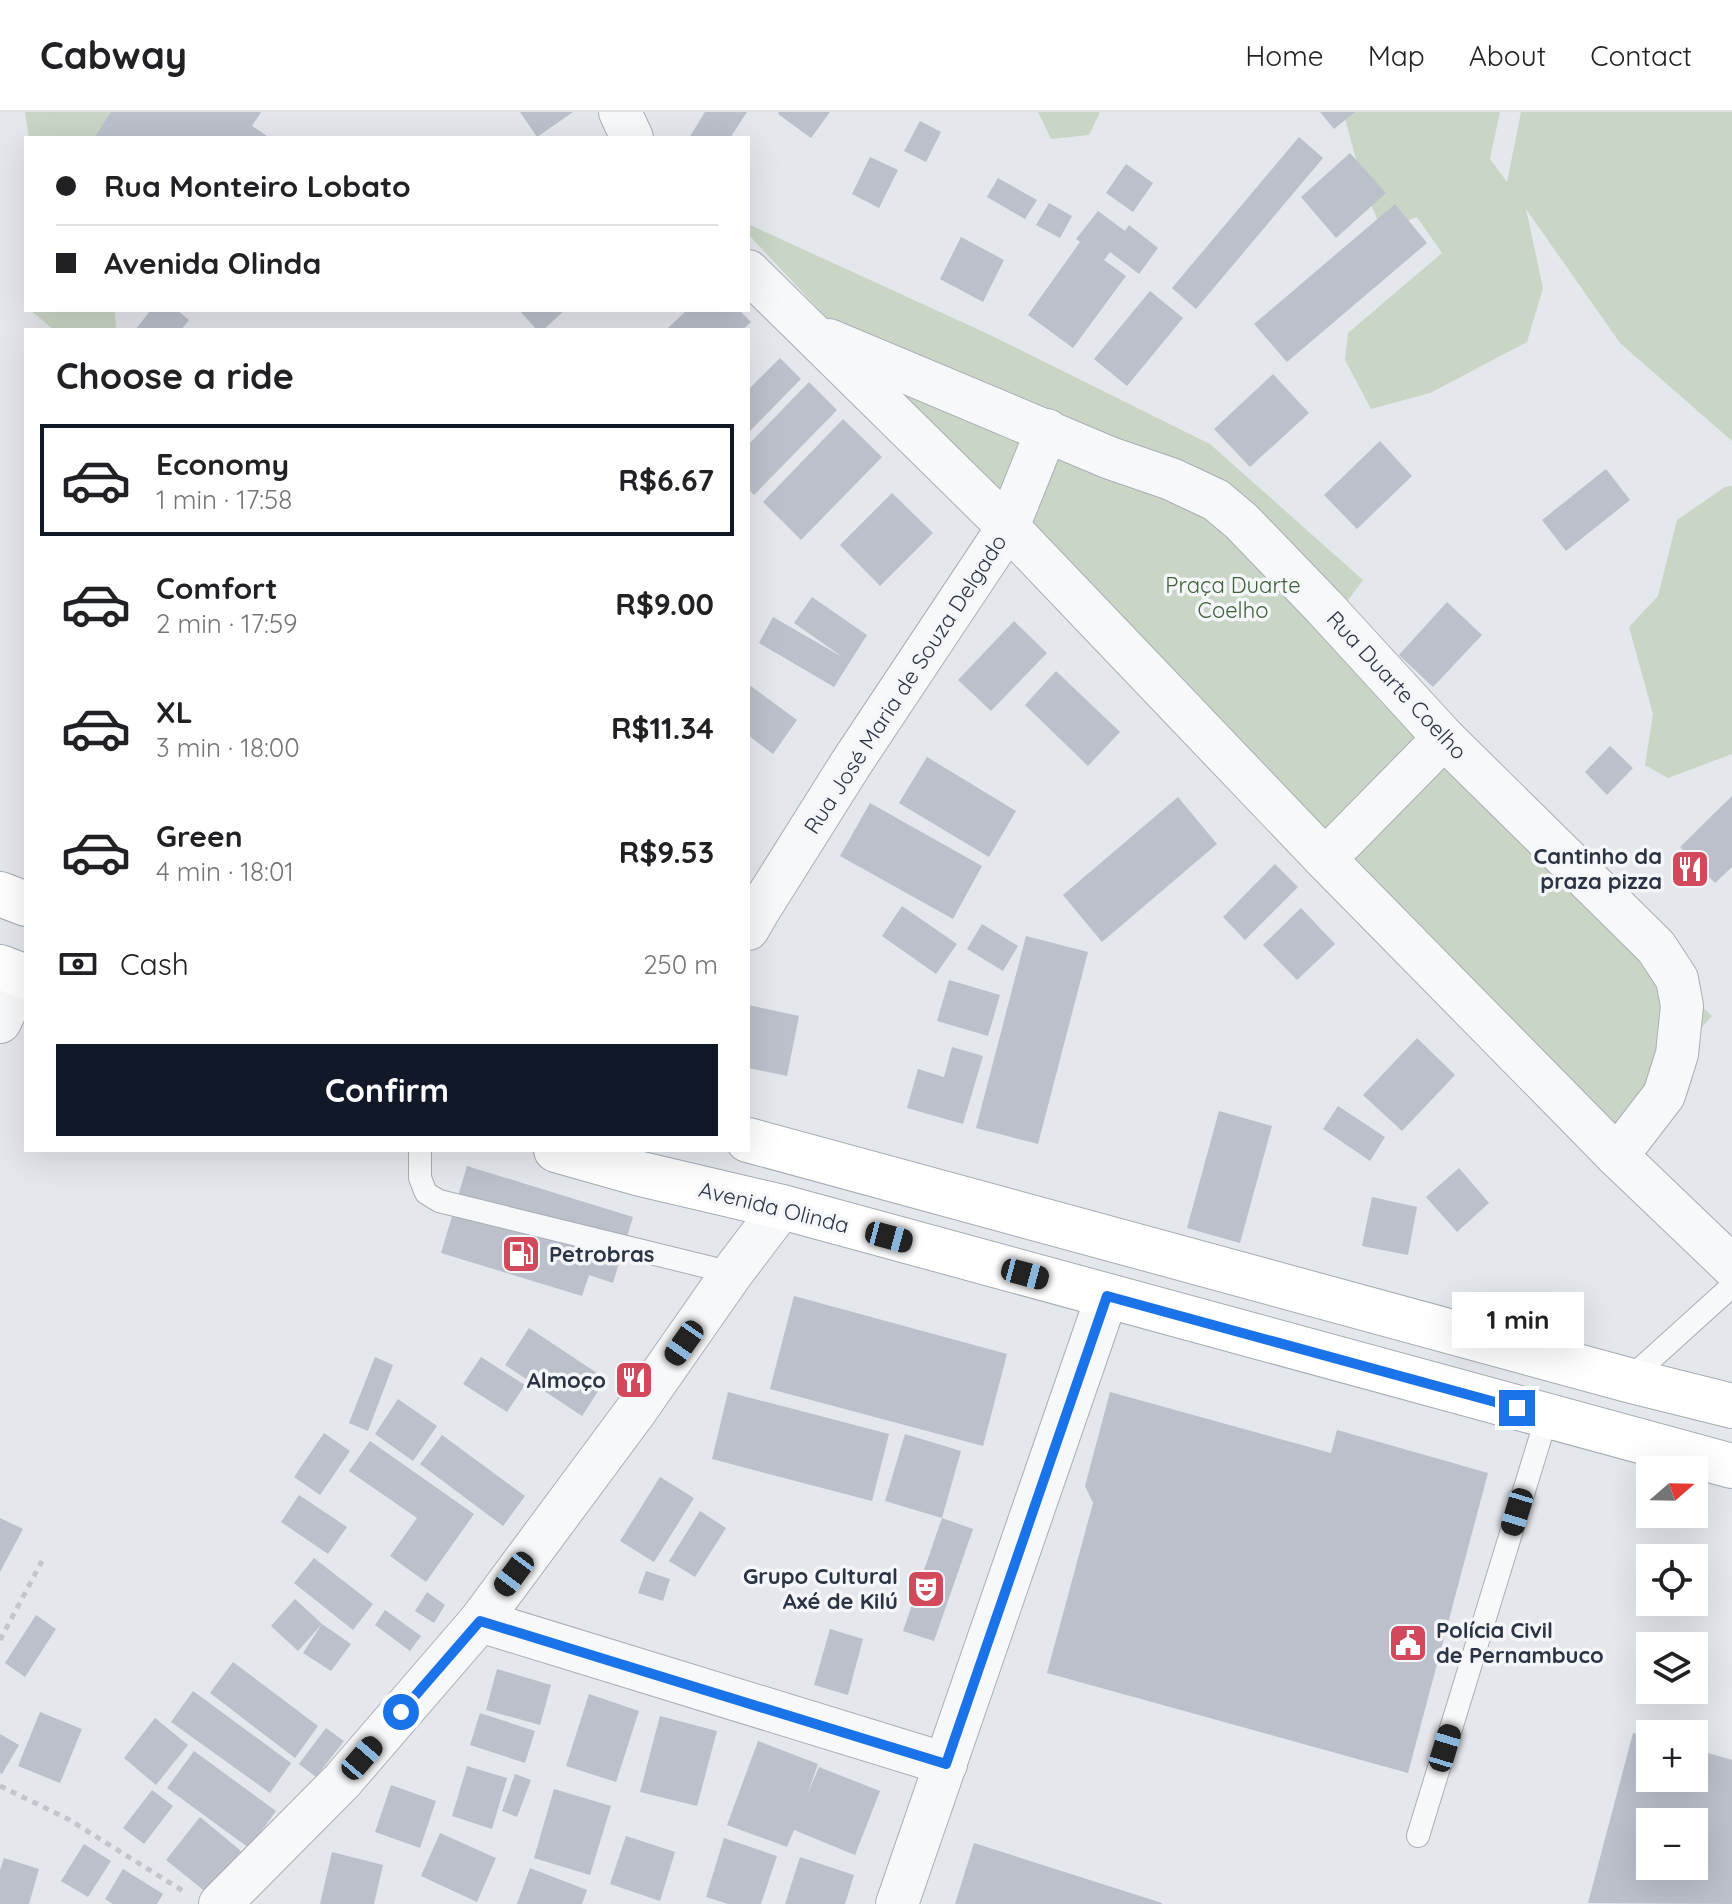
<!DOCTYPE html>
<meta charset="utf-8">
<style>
:root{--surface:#fff;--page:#f6f6f6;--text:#202124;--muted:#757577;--line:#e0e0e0;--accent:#111827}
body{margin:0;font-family:Quicksand,sans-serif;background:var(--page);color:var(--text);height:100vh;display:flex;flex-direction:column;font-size:30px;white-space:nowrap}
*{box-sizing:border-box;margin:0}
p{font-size:26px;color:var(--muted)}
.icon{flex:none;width:44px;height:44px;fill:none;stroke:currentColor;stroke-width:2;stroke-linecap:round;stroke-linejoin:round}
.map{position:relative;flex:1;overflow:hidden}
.side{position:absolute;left:24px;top:216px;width:726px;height:824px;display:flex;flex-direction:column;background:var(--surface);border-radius:0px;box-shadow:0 8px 32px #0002}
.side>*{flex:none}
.hud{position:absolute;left:24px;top:24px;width:726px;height:176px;border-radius:0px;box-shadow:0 8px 32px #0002;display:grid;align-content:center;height:176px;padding:0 32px;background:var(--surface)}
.needle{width:52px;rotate:70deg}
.buttons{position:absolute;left:1636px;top:1344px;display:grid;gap:16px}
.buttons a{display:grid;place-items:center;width:72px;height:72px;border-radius:0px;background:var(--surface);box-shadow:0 8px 32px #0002;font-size:40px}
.end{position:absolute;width:36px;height:36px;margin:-18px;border:10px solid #1a73e8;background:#fff;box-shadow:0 0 0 4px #fff}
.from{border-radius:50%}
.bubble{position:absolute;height:56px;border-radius:0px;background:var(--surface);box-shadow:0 8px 32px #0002;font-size:26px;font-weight:700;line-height:56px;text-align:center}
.car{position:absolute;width:24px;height:48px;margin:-24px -12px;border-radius:10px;box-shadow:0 0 6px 2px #0007;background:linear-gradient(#222 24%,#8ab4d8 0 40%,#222 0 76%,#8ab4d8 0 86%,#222 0)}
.hud b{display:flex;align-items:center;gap:28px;height:76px;font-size:30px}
.hud b+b{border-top:2px solid var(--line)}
.hud i{width:20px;height:20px;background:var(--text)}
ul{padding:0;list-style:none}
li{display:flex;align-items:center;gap:24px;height:112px;margin:0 16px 12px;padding:0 16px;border:4px solid transparent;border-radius:0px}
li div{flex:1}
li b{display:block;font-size:30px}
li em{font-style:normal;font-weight:700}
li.on{border-color:var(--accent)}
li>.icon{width:72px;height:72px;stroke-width:1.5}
h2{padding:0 32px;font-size:36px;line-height:96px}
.pay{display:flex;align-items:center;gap:20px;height:88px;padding:0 32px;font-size:30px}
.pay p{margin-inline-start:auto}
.button{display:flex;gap:16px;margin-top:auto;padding:16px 32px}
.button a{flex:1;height:92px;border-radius:0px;background:var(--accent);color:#fff;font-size:32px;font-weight:700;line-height:92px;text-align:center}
header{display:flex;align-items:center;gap:48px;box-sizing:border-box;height:112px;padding:0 40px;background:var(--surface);border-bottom:2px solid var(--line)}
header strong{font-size:38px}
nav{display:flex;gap:44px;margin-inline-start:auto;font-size:28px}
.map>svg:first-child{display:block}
</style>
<header>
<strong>Cabway</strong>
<nav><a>Home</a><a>Map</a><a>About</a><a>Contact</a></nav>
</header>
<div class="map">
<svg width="1732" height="1792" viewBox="0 0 1732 1792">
<rect width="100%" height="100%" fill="#e4e7ec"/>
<!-- green -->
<g fill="#c9d6c5">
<polygon points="25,0 116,0 97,26 29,26"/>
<polygon points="1038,0 1100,0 1089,23 1051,27"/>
<polygon points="1343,0 1500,0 1490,47 1507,70 1521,0 1732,0 1732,329 1620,231 1526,97 1543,176 1527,230 1430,281 1371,297 1345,248 1348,221 1442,141 1417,105 1382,118 1365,79"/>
<polygon points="748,112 988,222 1210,332 1363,468 1334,507 1488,694 1712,904 1613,1016 990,380 748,122"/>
<polygon points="30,198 115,198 116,218 54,218"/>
<polygon points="1732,374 1732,642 1668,666 1645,653 1653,602 1629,515 1658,484 1677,408 1725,375"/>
</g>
<!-- building -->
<g fill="#bbc0ca" fill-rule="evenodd">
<polygon points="111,0 261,0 252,14 270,26 94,26"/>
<polygon points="520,0 573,0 537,25"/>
<polygon points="705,0 747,0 730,26 689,26"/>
<polygon points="779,0 830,0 811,26 778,2"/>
<polygon points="1320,0 1355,0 1334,17"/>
<polygon points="920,9 941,20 926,50 904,39"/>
<polygon points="1299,25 1323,46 1196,197 1172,176"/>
<polygon points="1350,41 1386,81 1336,126 1301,85"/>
<polygon points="870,45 898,58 879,96 852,82"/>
<polygon points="1126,52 1153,71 1133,100 1106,81"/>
<polygon points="998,66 1037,88 1025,107 987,85"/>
<polygon points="1049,91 1072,104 1060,126 1036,113"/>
<polygon points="1395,92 1427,131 1287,250 1254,212"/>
<polygon points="1098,99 1125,119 1129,113 1158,136 1139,162 1110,140 1104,148 1126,164 1073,236 1028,203 1080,130 1076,127"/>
<polygon points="961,125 1004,148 983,190 940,167"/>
<polygon points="1150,179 1183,206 1127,274 1094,247"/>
<polygon points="151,198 177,198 189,208 181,218 135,218"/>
<polygon points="519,198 565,198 543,218 537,218"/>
<polygon points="687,198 739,198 751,210 742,218 666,218"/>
<polygon points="780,246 801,267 748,321 748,278"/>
<polygon points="1273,262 1309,301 1250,355 1214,317"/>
<polygon points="809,270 837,298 754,383 748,377 748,333"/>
<polygon points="843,307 882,345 801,428 763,390"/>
<polygon points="1380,329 1412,364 1357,417 1324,383"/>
<polygon points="1606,357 1630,388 1566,439 1542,408"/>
<polygon points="892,381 933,421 880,474 840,433"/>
<polygon points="812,485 867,523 834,575 759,531 773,505 844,546 794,511"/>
<polygon points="1447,490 1482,523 1433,575 1399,543"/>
<polygon points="1014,509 1047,541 991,599 958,568"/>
<polygon points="1056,559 1120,620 1088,654 1025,593"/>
<polygon points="748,572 797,608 773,642 748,623"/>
<polygon points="1610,634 1633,656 1607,683 1585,660"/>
<polygon points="927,645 1016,699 989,745 899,691"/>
<polygon points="1732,684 1732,755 1715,771 1680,735"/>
<polygon points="1178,685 1217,732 1102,830 1063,783"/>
<polygon points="870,691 982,754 953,807 840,744"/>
<polygon points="1275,752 1298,775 1245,828 1223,805"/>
<polygon points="902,794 957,832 936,862 882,824"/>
<polygon points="1301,796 1335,832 1297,868 1263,833"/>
<polygon points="982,812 1018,834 1003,859 967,837"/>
<polygon points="1026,824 1088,840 1038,1032 976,1016"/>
<polygon points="949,868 1000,883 988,924 937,909"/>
<polygon points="748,893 799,904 787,964 748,956"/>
<polygon points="1417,926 1455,963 1402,1019 1363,983"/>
<polygon points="952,935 983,944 963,1012 907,996 918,957 944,965"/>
<polygon points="1338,994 1385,1025 1370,1049 1323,1017"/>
<polygon points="1219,999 1272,1014 1240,1131 1187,1116"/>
<polygon points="467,1054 633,1105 613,1171 589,1163 582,1184 441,1141"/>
<polygon points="1459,1056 1489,1091 1457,1120 1426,1085"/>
<polygon points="1372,1085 1417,1095 1408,1143 1362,1134"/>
<polygon points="794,1184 1007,1242 983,1334 770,1277"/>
<polygon points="529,1216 606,1267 582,1304 505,1253"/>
<polygon points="375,1245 393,1253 368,1319 349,1311"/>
<polygon points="481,1245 525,1273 507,1300 463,1272"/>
<polygon points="728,1280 889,1322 872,1389 712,1347"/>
<polygon points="1110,1280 1331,1341 1337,1318 1488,1361 1408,1661 1047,1561 1093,1391 1085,1374"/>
<polygon points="398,1287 437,1314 413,1349 375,1322"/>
<polygon points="324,1321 350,1339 320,1383 294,1365"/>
<polygon points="905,1322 961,1339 942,1406 885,1389"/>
<polygon points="442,1323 525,1384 503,1414 420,1352"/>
<polygon points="370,1329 474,1402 426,1470 390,1444 417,1406 349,1359"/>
<polygon points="660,1365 694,1386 654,1450 620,1429"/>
<polygon points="299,1383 347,1415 328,1442 281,1410"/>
<polygon points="700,1399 726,1416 695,1465 669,1449"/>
<polygon points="0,1406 23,1417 0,1460"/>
<polygon points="942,1406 973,1417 934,1529 903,1519"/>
<polygon points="314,1446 373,1492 353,1518 294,1471"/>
<polygon points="646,1459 670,1467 663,1489 638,1481"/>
<polygon points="427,1480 445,1493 434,1511 415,1499"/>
<polygon points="295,1487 322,1512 351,1532 331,1559 303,1541 322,1512 298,1539 271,1514"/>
<polygon points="385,1498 421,1524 410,1539 375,1513"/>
<polygon points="36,1503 56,1517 25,1565 5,1551"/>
<polygon points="830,1517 863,1527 848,1583 814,1573"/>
<polygon points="233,1550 318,1614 295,1646 210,1581"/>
<polygon points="497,1557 551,1573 540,1613 486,1598"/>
<polygon points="193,1579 291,1651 270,1681 171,1610"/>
<polygon points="589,1582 639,1599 616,1670 566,1654"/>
<polygon points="40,1600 82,1617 60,1671 18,1654"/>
<polygon points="480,1601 535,1619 525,1651 470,1633"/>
<polygon points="660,1604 717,1619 697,1694 640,1680"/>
<polygon points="155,1606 188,1633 156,1673 124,1646"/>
<polygon points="326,1616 344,1629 316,1665 299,1652"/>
<path d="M1633 1621 1650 1625V1666H1694V1637L1732 1648V1792L1588 1791ZM1650 1710H1694V1754H1650Z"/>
<polygon points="0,1622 19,1633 2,1662 0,1661"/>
<polygon points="758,1629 818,1652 807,1683 819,1655 880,1679 855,1743 794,1718 787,1735 727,1713"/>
<polygon points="194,1639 276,1699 249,1736 167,1676"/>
<polygon points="467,1654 507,1666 492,1717 452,1704"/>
<polygon points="515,1662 531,1668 517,1705 502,1699"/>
<polygon points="391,1673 436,1689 420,1736 375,1720"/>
<polygon points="554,1677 611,1694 590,1763 534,1746"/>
<polygon points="152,1678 173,1694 144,1732 123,1716"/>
<polygon points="200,1705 241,1739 207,1781 166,1748"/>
<polygon points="440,1721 496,1746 477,1790 421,1764"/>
<polygon points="626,1724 675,1740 660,1789 610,1772"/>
<polygon points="724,1726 777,1744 761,1792 728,1792 706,1785"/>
<polygon points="974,1731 1162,1791 1162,1792 955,1792"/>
<polygon points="84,1732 111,1749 88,1785 61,1769"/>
<polygon points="332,1740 383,1753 374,1792 320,1792"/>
<polygon points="800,1745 854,1763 845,1792 785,1792"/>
<polygon points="4,1746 39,1757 29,1792 0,1792 0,1758"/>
<polygon points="530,1756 587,1778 582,1792 517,1792"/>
<polygon points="123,1757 163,1782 157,1792 113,1792 105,1787"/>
</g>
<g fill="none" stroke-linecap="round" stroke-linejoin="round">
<defs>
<g id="lane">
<polyline points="420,1038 420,1066 426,1081 439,1089 732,1161"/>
<polyline points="1628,1268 1732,1174"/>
<polyline points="1418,1724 1547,1304"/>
</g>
<g id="street">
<polyline points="620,0 632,26"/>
<polyline points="748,159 1008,415 1325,747 1617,1044 1732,1154"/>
<polyline points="829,228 1110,346 1171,367 1216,388 1241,409 1324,495 1444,626 1656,835 1677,867 1682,894 1677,942 1664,983 1617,1044"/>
<polyline points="1325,747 1444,626"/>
<polyline points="748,817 759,798 850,653 1008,415 1047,318"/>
<polyline points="0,910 22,864"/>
<polyline points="480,1509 946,1652"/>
<polyline points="220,1792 342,1669 480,1509 635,1300 732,1161 782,1095"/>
<polyline points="897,1792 1107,1184"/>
</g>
<g id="primary">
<polyline points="0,782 26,792"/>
<polyline points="0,855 26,865"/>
<polyline points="748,1028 1628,1268 1732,1294"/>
<polyline points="556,1038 641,1062 782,1095 1732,1354"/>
</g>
</defs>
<!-- lane casing -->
<use href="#lane" stroke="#a9aeb7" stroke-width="24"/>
<!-- street casing -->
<use href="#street" stroke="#a9aeb7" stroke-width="44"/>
<!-- primary casing -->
<use href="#primary" stroke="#a3abb8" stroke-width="46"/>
<!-- path -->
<g stroke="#c2c5cb" stroke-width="5" stroke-dasharray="6 6" stroke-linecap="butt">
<polyline points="0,1528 42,1449"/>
<polyline points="0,1674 68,1707 183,1779"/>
</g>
<!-- lane -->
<use href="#lane" stroke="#f7f8fa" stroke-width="22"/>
<!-- street -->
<use href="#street" stroke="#f7f8fa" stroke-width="42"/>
<!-- primary -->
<use href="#primary" stroke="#fff" stroke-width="44"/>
</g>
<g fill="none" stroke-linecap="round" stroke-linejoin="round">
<!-- route -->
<polyline stroke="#1a73e8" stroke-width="10" points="401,1600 480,1509 946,1652 1107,1184 1517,1296"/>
</g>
<!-- icons -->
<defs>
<symbol id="restaurant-square" viewBox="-11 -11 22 22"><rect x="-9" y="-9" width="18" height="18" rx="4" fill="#d1495b" stroke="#f4f6f9"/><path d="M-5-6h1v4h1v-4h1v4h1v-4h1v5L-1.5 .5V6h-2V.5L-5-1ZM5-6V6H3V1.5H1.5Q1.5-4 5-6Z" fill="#fff"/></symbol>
<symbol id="fuel-square" viewBox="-11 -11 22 22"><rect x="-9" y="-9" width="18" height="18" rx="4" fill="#d1495b" stroke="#f4f6f9"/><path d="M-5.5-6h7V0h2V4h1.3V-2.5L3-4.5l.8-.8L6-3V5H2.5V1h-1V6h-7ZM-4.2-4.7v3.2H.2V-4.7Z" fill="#fff"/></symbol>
<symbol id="theatre-square" viewBox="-11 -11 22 22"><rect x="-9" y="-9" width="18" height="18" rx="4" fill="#d1495b" stroke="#f4f6f9"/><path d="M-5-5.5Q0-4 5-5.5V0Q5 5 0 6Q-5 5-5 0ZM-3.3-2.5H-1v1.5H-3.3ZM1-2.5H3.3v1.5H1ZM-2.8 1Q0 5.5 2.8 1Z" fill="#fff"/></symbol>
<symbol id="civic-square" viewBox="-11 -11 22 22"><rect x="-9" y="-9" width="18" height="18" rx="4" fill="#d1495b" stroke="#f4f6f9"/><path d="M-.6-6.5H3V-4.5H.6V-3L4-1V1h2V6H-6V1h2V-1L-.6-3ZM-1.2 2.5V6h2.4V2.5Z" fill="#fff"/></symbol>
</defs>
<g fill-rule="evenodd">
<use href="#restaurant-square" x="1668" y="735" width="44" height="44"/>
<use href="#fuel-square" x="499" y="1120" width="44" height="44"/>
<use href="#restaurant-square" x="612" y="1246" width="44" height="44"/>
<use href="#theatre-square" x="904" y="1455" width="44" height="44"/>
<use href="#civic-square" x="1386" y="1509" width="44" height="44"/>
</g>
<g text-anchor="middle" stroke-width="7" stroke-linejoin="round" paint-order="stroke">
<!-- park labels -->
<g font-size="22" fill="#3f6138" stroke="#f4f6f9">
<text x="1233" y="481">Praça Duarte<tspan x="1233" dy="25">Coelho</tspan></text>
</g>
<!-- street labels -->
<g font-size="22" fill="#2b3445" stroke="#f4f6f9">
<text transform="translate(905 572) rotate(-57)" y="8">Rua José Maria de Souza Delgado</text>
<text transform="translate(1397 573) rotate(47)" y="8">Rua Duarte Coelho</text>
<text transform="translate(774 1095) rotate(14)" y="8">Avenida Olinda</text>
</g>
<!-- poi labels -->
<g font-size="22" font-weight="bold" fill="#2b3445" stroke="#f4f6f9" text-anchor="end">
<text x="1662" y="752">Cantinho da<tspan x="1662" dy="25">praza pizza</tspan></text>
<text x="549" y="1150" text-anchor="start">Petrobras</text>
<text x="606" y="1276">Almoço</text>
<text x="898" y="1472">Grupo Cultural<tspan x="898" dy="25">Axé de Kilú</tspan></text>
<text x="1436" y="1526" text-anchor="start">Polícia Civil<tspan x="1436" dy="25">de Pernambuco</tspan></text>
</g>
</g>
</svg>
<div class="buttons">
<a><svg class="needle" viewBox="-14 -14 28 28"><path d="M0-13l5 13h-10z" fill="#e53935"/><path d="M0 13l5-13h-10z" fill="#757577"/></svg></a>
<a><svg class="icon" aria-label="locate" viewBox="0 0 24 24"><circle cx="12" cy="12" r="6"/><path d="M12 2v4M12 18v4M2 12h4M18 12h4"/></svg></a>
<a><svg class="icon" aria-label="layers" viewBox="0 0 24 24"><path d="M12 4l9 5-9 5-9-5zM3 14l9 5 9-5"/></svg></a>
<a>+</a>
<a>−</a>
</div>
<i class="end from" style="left:401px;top:1600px"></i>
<i class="end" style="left:1517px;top:1296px"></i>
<div class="bubble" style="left:1452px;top:1180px;width:132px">1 min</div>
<i class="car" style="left:889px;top:1125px;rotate:105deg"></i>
<i class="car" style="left:1025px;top:1162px;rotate:105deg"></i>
<i class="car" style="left:684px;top:1231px;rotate:215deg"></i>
<i class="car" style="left:1517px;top:1400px;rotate:197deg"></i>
<i class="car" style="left:514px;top:1462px;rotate:217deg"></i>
<i class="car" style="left:1445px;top:1636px;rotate:17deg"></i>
<i class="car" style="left:362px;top:1646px;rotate:41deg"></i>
<div class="hud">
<b><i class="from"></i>Rua Monteiro Lobato</b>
<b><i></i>Avenida Olinda</b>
</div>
<section class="side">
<h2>Choose a ride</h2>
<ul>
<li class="on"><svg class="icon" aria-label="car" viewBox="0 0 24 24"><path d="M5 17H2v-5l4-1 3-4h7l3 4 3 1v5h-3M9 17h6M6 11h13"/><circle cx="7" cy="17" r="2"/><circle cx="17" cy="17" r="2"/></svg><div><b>Economy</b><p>1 min · 17:58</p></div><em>R$6.67</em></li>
<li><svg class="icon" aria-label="car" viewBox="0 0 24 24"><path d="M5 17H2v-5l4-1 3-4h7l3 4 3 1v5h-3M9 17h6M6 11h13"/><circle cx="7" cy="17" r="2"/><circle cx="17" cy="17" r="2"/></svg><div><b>Comfort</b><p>2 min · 17:59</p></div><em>R$9.00</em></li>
<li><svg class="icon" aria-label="car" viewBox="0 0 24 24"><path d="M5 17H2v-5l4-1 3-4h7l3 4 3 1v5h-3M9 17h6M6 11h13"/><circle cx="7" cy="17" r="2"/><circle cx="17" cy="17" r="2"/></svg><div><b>XL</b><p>3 min · 18:00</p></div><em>R$11.34</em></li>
<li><svg class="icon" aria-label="car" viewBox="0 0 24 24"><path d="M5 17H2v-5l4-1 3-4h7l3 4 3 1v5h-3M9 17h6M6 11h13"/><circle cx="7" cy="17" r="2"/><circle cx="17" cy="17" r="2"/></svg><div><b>Green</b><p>4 min · 18:01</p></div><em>R$9.53</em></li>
</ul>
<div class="pay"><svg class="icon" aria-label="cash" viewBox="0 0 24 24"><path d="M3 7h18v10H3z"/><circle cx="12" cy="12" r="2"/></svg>Cash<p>250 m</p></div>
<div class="button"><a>Confirm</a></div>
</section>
</div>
